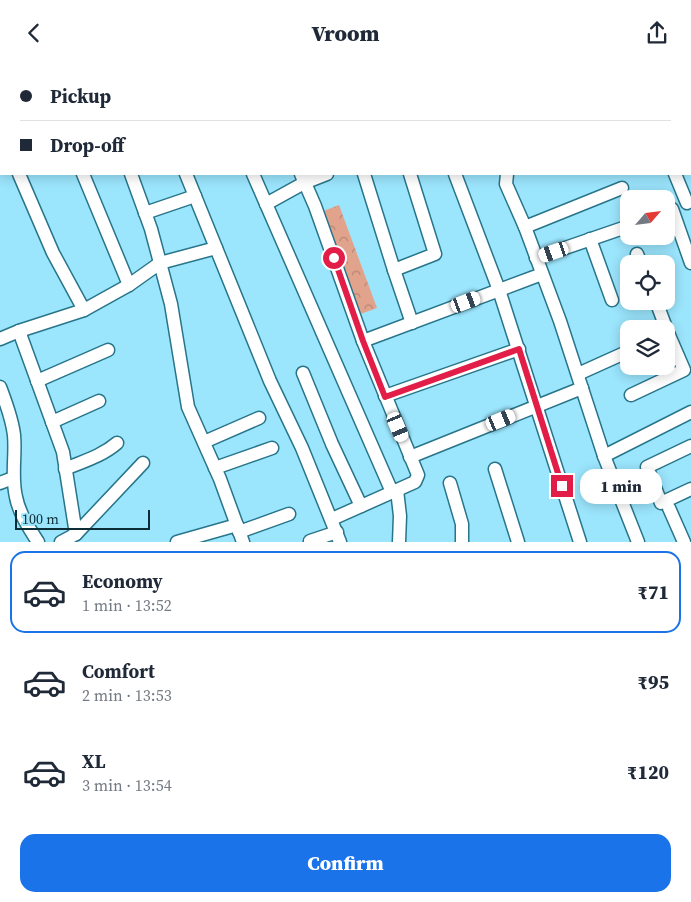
<!DOCTYPE html>
<meta charset="utf-8">
<style>
:root{--surface:#fff;--page:#f6f6f7;--text:#1f2937;--muted:#747a83;--line:#e0e1e3;--accent:#1a73e8}
body{margin:0;font-family:"Source Serif 4",serif;background:var(--page);color:var(--text);height:100vh;display:flex;flex-direction:column;font-size:19px;white-space:nowrap}
*{box-sizing:border-box;margin:0}
p{font-size:16px;color:var(--muted)}
.icon{flex:none;width:28px;height:28px;fill:none;stroke:currentColor;stroke-width:2;stroke-linecap:round;stroke-linejoin:round}
.map{position:relative;height:477px;overflow:hidden}
.side{display:flex;flex-direction:column;background:var(--surface);flex:1}
.side>*{flex:none}
.banner{position:absolute;left:0px;top:0px;width:691px;height:110px;box-shadow:0 2px 12px #0003;display:grid;align-content:center;height:110px;padding:0 20px;background:var(--surface)}
.needle{width:32px;rotate:62deg}
.controls{position:absolute;left:620px;top:125px;display:grid;gap:10px}
.controls a{display:grid;place-items:center;width:55px;height:55px;border-radius:10px;background:var(--surface);box-shadow:0 2px 12px #0003;font-size:25px}
.scale{position:absolute;left:15px;bottom:12px;width:135px;box-sizing:border-box;padding-left:5px;border:2px solid #0d2d36;border-top:0;font-size:14px;line-height:18px;white-space:nowrap;color:#0d2d36;-webkit-text-stroke:4px #9be5fd;paint-order:stroke}
.end{position:absolute;width:22px;height:22px;margin:-11px;border:6px solid #e11d48;background:#fff;box-shadow:0 0 0 2px #fff}
.from{border-radius:50%}
.bubble{position:absolute;height:35px;border-radius:15px;background:var(--surface);box-shadow:0 2px 12px #0003;font-size:16px;font-weight:800;line-height:35px;text-align:center}
.car{position:absolute;width:15px;height:30px;margin:-15px -8px;border-radius:6px;box-shadow:0 0 4px 1px #0007;background:linear-gradient(#fff 24%,#345 0 40%,#fff 0 76%,#345 0 86%,#fff 0)}
.banner b{display:flex;align-items:center;gap:18px;height:48px;font-size:19px}
.banner b+b{border-top:1px solid var(--line)}
.banner i{width:12px;height:12px;background:var(--text)}
ul{padding:9px 0 0;list-style:none}
li{display:flex;align-items:center;gap:15px;height:82px;margin:0 10px 8px;padding:0 10px;border:2px solid transparent;border-radius:15px}
li div{flex:1}
li b{display:block;font-size:19px}
li em{font-style:normal;font-weight:800}
li.current{border-color:var(--accent)}
li>.icon{width:45px;height:45px;stroke-width:1.5}
.primary-button{display:flex;gap:10px;margin-top:auto;padding:10px 20px}
.primary-button a{flex:1;height:58px;border-radius:15px;background:var(--accent);color:#fff;font-size:20px;font-weight:800;line-height:58px;text-align:center}
header{display:flex;justify-content:space-between;align-items:center;height:65px;padding:0 20px;background:var(--surface);font-size:22px;font-weight:800}
.map>svg:first-child{display:block}
</style>
<header><svg class="icon" aria-label="back" viewBox="0 0 24 24"><path d="M15 5l-7 7 7 7"/></svg>Vroom<svg class="icon" aria-label="share" viewBox="0 0 24 24"><path d="M12 15V3M7 8l5-5 5 5M5 13v7h14v-7"/></svg></header>
<div class="map">
<svg width="691" height="477" viewBox="0 0 691 477">
<defs>
<pattern id="forest-crowns" width="20" height="18" patternUnits="userSpaceOnUse" patternTransform="scale(1.25)"><rect width="20" height="18" fill="#e2a38d"/><path d="M2 6a3 3 0 1 1 6 0M12 15a3 3 0 1 1 6 0" fill="none" stroke="#b68574"/></pattern>
</defs>
<rect width="100%" height="100%" fill="#9be5fd"/>
<!-- forest -->
<polygon fill="url(#forest-crowns)" points="339,140 377,243 355,251 318,148"/>
<g fill="none" stroke-linecap="round" stroke-linejoin="round">
<defs>
<g id="minor">
<polyline points="38,0 38,1"/>
<polyline points="89,0 89,1"/>
<polyline points="142,0 143,1"/>
<polyline points="207,0 207,1"/>
<polyline points="259,0 260,1"/>
<polyline points="296,0 297,1"/>
<polyline points="330,0 330,1"/>
<polyline points="412,0 413,1"/>
<polyline points="461,0 462,1"/>
<polyline points="483,0 484,1"/>
<polyline points="505,1 508,0"/>
<polyline points="590,1 594,0"/>
<polyline points="690,57 691,60"/>
<polyline points="0,64 1,67"/>
<polyline points="19,109 53,188 84,245 129,220 160,198 216,183"/>
<polyline points="83,109 129,220"/>
<polyline points="131,109 151,164 171,239 188,342 220,414 243,477"/>
<polyline points="186,109 270,316 302,383 340,477"/>
<polyline points="253,109 392,427"/>
<polyline points="301,109 315,141 363,276 418,410 415,417 332,454"/>
<polyline points="364,109 394,205 435,189 410,109"/>
<polyline points="455,109 499,225 580,477"/>
<polyline points="507,109 506,119 525,162 560,256 604,391 638,477"/>
<polyline points="675,109 687,138"/>
<polyline points="266,139 304,118 327,109"/>
<polyline points="672,144 691,198"/>
<polyline points="145,148 195,131"/>
<polyline points="525,162 622,123"/>
<polyline points="590,174 612,235"/>
<polyline points="637,189 641,199"/>
<polyline points="536,193 629,161"/>
<polyline points="394,205 412,258"/>
<polyline points="656,236 668,268 666,269"/>
<polyline points="19,266 63,387 76,469"/>
<polyline points="0,274 19,266 84,245"/>
<polyline points="363,276 542,209"/>
<polyline points="303,308 332,379 361,441"/>
<polyline points="578,309 629,286"/>
<polyline points="37,316 108,285"/>
<path d="M0 322C6 338 12 353 14 370 16 391 11 411 16 432 19 448 29 463 38 477"/>
<polyline points="631,330 684,305 668,268"/>
<polyline points="385,331 519,284"/>
<polyline points="52,357 99,336"/>
<polyline points="204,377 259,353"/>
<polyline points="691,381 647,402 661,438 691,424"/>
<polyline points="604,391 691,347"/>
<polyline points="410,392 582,323"/>
<polyline points="215,403 272,383"/>
<path d="M65 404C84 396 102 391 117 378"/>
<polyline points="495,404 518,477"/>
<polyline points="0,418 13,413"/>
<polyline points="450,418 462,459 462,477"/>
<polyline points="397,425 400,451 399,477"/>
<polyline points="669,443 684,477"/>
<polyline points="239,467 289,449"/>
<polyline points="310,476 337,467"/>
<polyline points="61,477 76,469 143,398"/>
<polyline points="177,477 237,460"/>
</g>
</defs>
<!-- minor casing -->
<use href="#minor" stroke="#28758a" stroke-width="15"/>
<!-- minor -->
<use href="#minor" stroke="#fff" stroke-width="12"/>
</g>
<g fill="none" stroke-linecap="round" stroke-linejoin="round">
<!-- route -->
<polyline stroke="#e11d48" stroke-width="6" points="334,193 363,276 385,332 519,284 562,421"/>
</g>
</svg>
<div class="controls">
<a><svg class="needle" viewBox="-14 -14 28 28"><path d="M0-13l5 13h-10z" fill="#e53935"/><path d="M0 13l5-13h-10z" fill="#747a83"/></svg></a>
<a><svg class="icon" aria-label="locate" viewBox="0 0 24 24"><circle cx="12" cy="12" r="6"/><path d="M12 2v4M12 18v4M2 12h4M18 12h4"/></svg></a>
<a><svg class="icon" aria-label="layers" viewBox="0 0 24 24"><path d="M12 4l9 5-9 5-9-5zM3 14l9 5 9-5"/></svg></a>
</div>
<div class="scale">100 m</div>
<i class="end from" style="left:334px;top:193px"></i>
<i class="end" style="left:562px;top:421px"></i>
<div class="bubble" style="left:580px;top:404px;width:82px">1 min</div>
<i class="car" style="left:554px;top:187px;rotate:251deg"></i>
<i class="car" style="left:466px;top:237px;rotate:69deg"></i>
<i class="car" style="left:501px;top:355px;rotate:68deg"></i>
<i class="car" style="left:398px;top:362px;rotate:157deg"></i>
<div class="banner">
<b><i class="from"></i>Pickup</b>
<b><i></i>Drop-off</b>
</div>
</div>
<section class="side">
<ul>
<li class="current"><svg class="icon" aria-label="car" viewBox="0 0 24 24"><path d="M5 17H2v-5l4-1 3-4h7l3 4 3 1v5h-3M9 17h6M6 11h13"/><circle cx="7" cy="17" r="2"/><circle cx="17" cy="17" r="2"/></svg><div><b>Economy</b><p>1 min · 13:52</p></div><em>₹71</em></li>
<li><svg class="icon" aria-label="car" viewBox="0 0 24 24"><path d="M5 17H2v-5l4-1 3-4h7l3 4 3 1v5h-3M9 17h6M6 11h13"/><circle cx="7" cy="17" r="2"/><circle cx="17" cy="17" r="2"/></svg><div><b>Comfort</b><p>2 min · 13:53</p></div><em>₹95</em></li>
<li><svg class="icon" aria-label="car" viewBox="0 0 24 24"><path d="M5 17H2v-5l4-1 3-4h7l3 4 3 1v5h-3M9 17h6M6 11h13"/><circle cx="7" cy="17" r="2"/><circle cx="17" cy="17" r="2"/></svg><div><b>XL</b><p>3 min · 13:54</p></div><em>₹120</em></li>
</ul>
<div class="primary-button"><a>Confirm</a></div>
</section>
